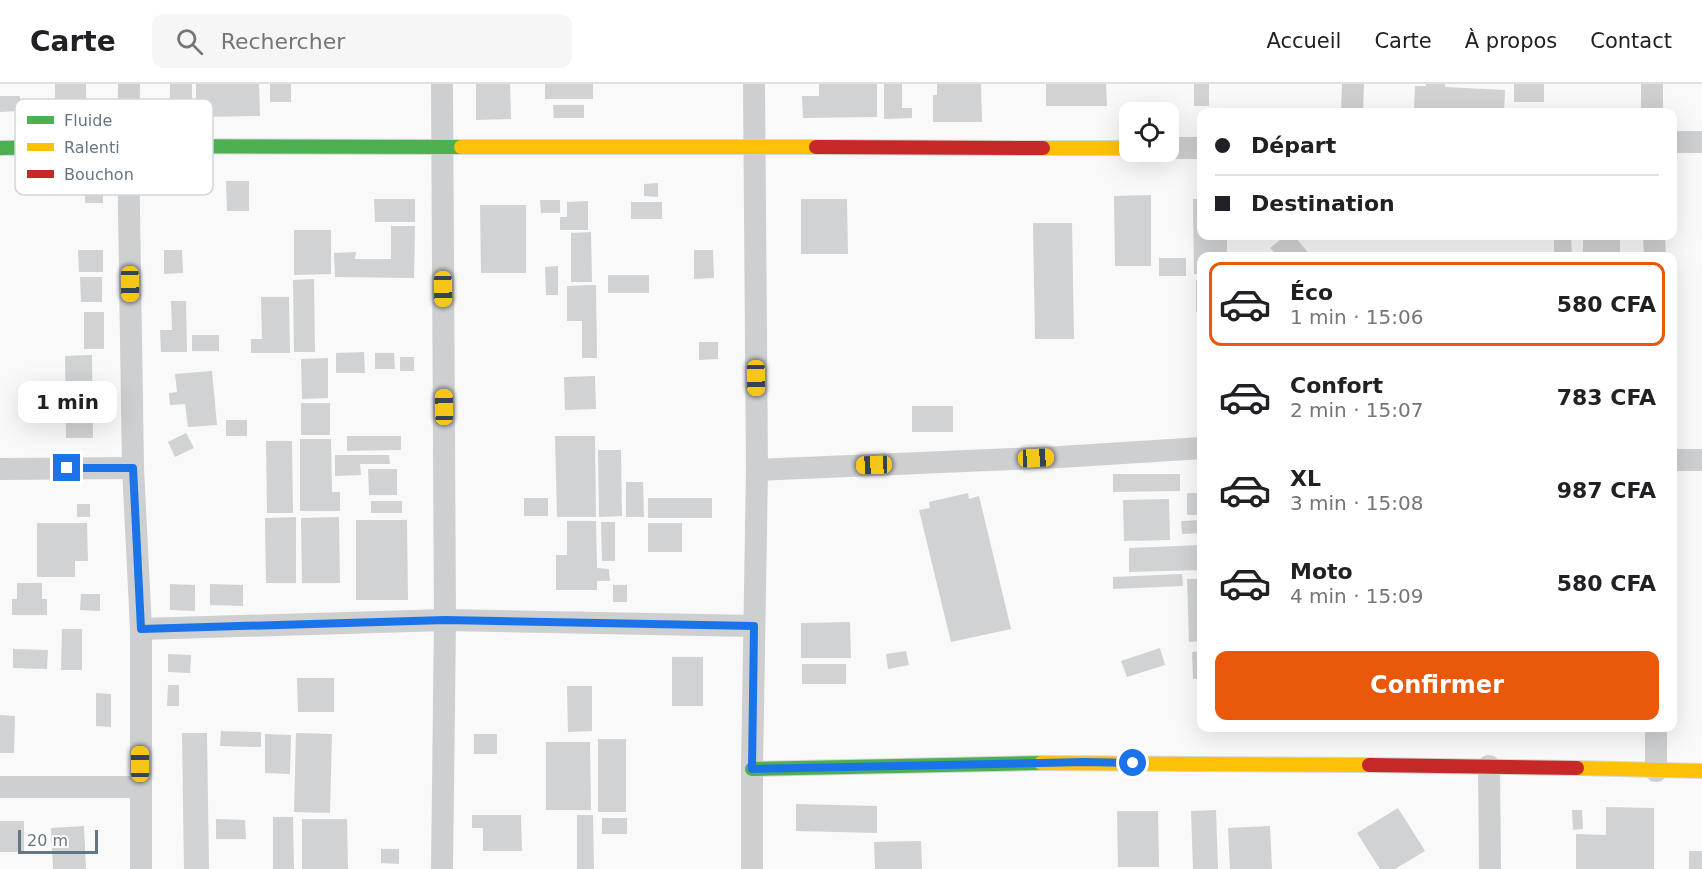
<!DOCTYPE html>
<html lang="fr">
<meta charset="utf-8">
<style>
:root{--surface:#fff;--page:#f6f6f6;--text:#202124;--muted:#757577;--line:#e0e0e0;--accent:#ea580c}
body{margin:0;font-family:"DejaVu Sans",sans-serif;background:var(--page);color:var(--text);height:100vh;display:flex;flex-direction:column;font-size:22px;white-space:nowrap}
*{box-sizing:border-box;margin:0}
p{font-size:20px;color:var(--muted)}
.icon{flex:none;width:33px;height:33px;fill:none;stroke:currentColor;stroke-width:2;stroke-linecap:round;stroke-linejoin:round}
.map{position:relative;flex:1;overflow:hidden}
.panel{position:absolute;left:1197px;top:168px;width:480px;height:480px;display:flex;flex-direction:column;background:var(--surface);border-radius:12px;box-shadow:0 6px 24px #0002}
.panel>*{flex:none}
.top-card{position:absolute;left:1197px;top:24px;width:480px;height:132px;border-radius:12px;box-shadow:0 6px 24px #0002;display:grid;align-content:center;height:132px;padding:0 18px;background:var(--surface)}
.fabs{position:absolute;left:1119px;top:18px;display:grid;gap:12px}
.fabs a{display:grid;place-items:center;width:60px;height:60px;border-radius:12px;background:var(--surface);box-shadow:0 6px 24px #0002;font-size:30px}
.scale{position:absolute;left:18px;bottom:15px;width:80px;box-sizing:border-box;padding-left:6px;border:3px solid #657683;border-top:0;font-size:16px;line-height:21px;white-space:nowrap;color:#657683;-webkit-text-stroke:4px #fff;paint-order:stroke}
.end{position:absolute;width:27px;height:27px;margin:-14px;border:8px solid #1a73e8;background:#fff;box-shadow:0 0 0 3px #fff}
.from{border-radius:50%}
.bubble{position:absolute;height:42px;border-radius:12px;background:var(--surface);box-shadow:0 6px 24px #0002;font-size:20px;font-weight:700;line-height:42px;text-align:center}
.car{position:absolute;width:18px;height:36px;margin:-18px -9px;border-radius:8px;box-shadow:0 0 4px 2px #0007;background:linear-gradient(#f5c518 24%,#345 0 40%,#f5c518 0 76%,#345 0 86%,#f5c518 0)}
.top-card b{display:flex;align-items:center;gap:21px;height:57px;font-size:22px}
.top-card b+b{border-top:2px solid var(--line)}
.top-card i{width:15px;height:15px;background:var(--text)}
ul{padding:10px 0 0;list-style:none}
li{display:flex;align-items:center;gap:18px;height:84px;margin:0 12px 9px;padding:0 6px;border:3px solid transparent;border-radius:12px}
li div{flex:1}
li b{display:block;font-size:22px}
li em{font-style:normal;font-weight:700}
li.current{border-color:var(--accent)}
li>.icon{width:54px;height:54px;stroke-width:1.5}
.cta{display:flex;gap:12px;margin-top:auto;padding:12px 18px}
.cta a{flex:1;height:69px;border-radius:12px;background:var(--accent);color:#fff;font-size:24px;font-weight:700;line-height:69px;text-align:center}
header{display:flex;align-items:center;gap:36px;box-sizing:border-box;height:84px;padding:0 30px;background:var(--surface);border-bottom:2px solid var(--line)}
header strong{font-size:28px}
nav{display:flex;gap:33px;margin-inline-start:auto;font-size:21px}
.search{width:420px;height:54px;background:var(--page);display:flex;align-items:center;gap:15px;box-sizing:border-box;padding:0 21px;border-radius:12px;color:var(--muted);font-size:22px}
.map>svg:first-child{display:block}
</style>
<header>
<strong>Carte</strong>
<div class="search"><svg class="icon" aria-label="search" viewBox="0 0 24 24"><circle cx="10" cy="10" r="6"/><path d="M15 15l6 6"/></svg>Rechercher</div>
<nav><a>Accueil</a><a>Carte</a><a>À propos</a><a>Contact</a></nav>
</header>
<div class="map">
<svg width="1702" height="785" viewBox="0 0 1702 785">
<rect width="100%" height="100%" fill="#f9f9f9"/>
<!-- building -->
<g fill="#d0d2d3">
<rect x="55" y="0" width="31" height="30"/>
<rect x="170" y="0" width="22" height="33"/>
<polygon points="196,0 259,0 260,32 196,33"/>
<rect x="270" y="0" width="21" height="18"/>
<polygon points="476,0 510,0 511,35 476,36"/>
<rect x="545" y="0" width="48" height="15"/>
<polygon points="819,0 877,0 877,33 803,34 802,12 819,12"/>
<polygon points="884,0 902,0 902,24 912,24 912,34 884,35"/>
<polygon points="937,0 981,0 982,38 933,38 933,11 937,11"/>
<polygon points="1046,0 1106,0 1107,22 1046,22"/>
<rect x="1194" y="0" width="15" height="22"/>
<polygon points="1426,0 1445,0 1445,3 1505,6 1504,28 1414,26 1415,2 1426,2"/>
<rect x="1514" y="0" width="30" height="18"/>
<polygon points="0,12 20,12 20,27 0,28"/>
<polygon points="553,21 584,21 584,34 554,34"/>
<polygon points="226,97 249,97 249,127 227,127"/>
<polygon points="103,98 103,119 85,119 85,99"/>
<polygon points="658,99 658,113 644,112 644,100"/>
<polygon points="1151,111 1151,182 1115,182 1114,112"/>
<polygon points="374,115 415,115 415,138 375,138"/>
<polygon points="801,115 847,115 848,170 801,170"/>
<polygon points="1193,115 1202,115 1202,152 1227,152 1227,172 1202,172 1202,190 1194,190"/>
<polygon points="540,116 560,116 560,129 541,129"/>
<polygon points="588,117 588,146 560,146 560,133 567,133 567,118"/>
<rect x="631" y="118" width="31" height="17"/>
<polygon points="480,121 526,121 526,189 481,189"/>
<polygon points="1033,139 1072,139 1074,255 1035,255"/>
<polygon points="391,142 415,142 414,194 335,193 334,169 356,168 355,175 391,175"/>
<polygon points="294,146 331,146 331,190 294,191"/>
<polygon points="591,148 592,198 571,198 571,149"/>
<polygon points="1285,152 1294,152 1311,172 1278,172 1270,164"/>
<polygon points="1554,152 1571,152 1572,172 1554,172"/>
<rect x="1583" y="152" width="37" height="16"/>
<polygon points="78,166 103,166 103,188 79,188"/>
<polygon points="164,166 182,166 183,189 164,190"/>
<polygon points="694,166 713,166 714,194 694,195"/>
<rect x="1159" y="174" width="27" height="18"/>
<polygon points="558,182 558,211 546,211 545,183"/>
<rect x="608" y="191" width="41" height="18"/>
<polygon points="80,193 102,193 102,218 81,218"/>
<polygon points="314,195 315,268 294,268 293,196"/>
<rect x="1196" y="196" width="6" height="32"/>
<polygon points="596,201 597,274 582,274 582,237 567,237 567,202"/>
<polygon points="261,213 289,213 290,269 251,269 251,255 262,255"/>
<polygon points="171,217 186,217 187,268 161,268 160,246 172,246"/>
<rect x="84" y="228" width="20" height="37"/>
<rect x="192" y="251" width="27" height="16"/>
<polygon points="699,258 718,258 718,275 699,276"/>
<polygon points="364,268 365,289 336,289 336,269"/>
<polygon points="375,269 394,269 395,285 375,285"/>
<polygon points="92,271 93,354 66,354 65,272"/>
<rect x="400" y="273" width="14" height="14"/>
<polygon points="328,274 328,314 302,315 301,275"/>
<polygon points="212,287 217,341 188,343 185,320 170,321 169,309 177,308 175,290"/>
<polygon points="595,292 596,325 565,326 564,293"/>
<rect x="301" y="319" width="29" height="32"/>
<rect x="912" y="322" width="41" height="26"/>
<rect x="226" y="336" width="21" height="16"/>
<polygon points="186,349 194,364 175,373 168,358"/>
<polygon points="347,352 401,352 401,366 347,367"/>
<polygon points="555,352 595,352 596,433 557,433"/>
<polygon points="300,355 331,355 332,408 340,408 340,427 300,427"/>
<polygon points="266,357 292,357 293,429 267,429"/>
<polygon points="598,366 621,366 622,432 599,433"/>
<polygon points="335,371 389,371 390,380 360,380 361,391 335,392"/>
<polygon points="368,385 397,385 397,411 369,411"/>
<polygon points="1113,390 1180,390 1180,407 1113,408"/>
<polygon points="626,398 643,398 644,433 626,433"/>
<polygon points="968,409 969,415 979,412 1011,545 951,558 919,426 930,424 929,418"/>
<polygon points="1187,409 1199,409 1200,431 1187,431"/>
<rect x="524" y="414" width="24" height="18"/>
<rect x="648" y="414" width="64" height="20"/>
<polygon points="1169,415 1170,456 1124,457 1123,416"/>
<rect x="371" y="417" width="31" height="12"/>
<rect x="77" y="420" width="13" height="13"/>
<polygon points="296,433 296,499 266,499 265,434"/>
<polygon points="339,433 340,499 302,499 301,434"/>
<polygon points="356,436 407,436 408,516 356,516"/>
<polygon points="1202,436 1202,449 1182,450 1181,437"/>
<polygon points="567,437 596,437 597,484 609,485 610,497 597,497 597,506 556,506 556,471 567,471"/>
<polygon points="601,438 615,438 615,477 602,477"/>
<polygon points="37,439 87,439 88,477 75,477 75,493 37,493"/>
<rect x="648" y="439" width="34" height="29"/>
<polygon points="1202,461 1202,486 1129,488 1129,464"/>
<polygon points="1182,490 1183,502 1113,505 1113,493"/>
<polygon points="1187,495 1202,495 1202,557 1189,558"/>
<polygon points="17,499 42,499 42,515 47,515 47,531 12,531 12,515 17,515"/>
<polygon points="170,500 195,501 195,527 170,526"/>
<polygon points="210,500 243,501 243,522 210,521"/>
<rect x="613" y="501" width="14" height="17"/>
<polygon points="81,510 100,510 100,527 80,526"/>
<polygon points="850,538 851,574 801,574 801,539"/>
<polygon points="62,545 82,545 82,586 61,586"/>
<polygon points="1160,564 1165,581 1127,593 1121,577"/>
<polygon points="13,565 48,566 47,585 13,584"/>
<polygon points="906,567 909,581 888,585 886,570"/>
<polygon points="1202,567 1202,595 1193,595 1192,568"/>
<polygon points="168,570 191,571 190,589 168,588"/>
<rect x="672" y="573" width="31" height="49"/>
<rect x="802" y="580" width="44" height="20"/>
<polygon points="297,594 334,594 334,628 298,628"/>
<polygon points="168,601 179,601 179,622 167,622"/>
<polygon points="567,602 592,602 592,647 568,648"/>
<polygon points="96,609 111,610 111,643 96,642"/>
<polygon points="0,631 15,632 14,669 0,669"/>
<polygon points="221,647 261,648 261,663 220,662"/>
<polygon points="182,649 207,649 209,785 184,785"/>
<polygon points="296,649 332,650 330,729 294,728"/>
<polygon points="265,650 291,651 290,690 265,689"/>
<rect x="474" y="650" width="23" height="20"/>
<rect x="598" y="655" width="28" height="73"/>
<polygon points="546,658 590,658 591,726 546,726"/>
<polygon points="796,720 877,722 877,749 796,747"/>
<polygon points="1606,723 1654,724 1654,785 1576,785 1576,750 1606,751"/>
<polygon points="1398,724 1425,767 1395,785 1380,785 1357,749"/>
<polygon points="1216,726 1218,785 1193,785 1191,727"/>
<polygon points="1572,726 1582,726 1583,745 1573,746"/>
<polygon points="1117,727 1158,727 1159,783 1118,783"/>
<polygon points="472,731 521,731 522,767 483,767 483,744 472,744"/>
<polygon points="577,731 593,731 594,785 577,785"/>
<polygon points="273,733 293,733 294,785 273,785"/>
<rect x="602" y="734" width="25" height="16"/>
<polygon points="216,735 245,736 246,755 216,755"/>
<polygon points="302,735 347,735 348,785 302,785"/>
<rect x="0" y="737" width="24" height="31"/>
<polygon points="84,742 86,785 53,785 51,744"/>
<polygon points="1270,742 1272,785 1230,785 1228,744"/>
<polygon points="921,757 922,785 875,785 874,758"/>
<polygon points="381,765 399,765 399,780 381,779"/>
<rect x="1689" y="767" width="13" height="18"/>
</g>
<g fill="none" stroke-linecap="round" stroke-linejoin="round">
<defs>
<g id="fast">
<polyline points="0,64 128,62 461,63"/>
<polyline points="752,685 1041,679"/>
</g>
<g id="slow">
<polyline points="461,63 816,63"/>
<polyline points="1043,64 1130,64"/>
<polyline points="1041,679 1369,681"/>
<polyline points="1577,684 1702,687"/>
</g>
<g id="jam">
<polyline points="816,63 1043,64"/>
<polyline points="1369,681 1577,684"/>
</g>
</defs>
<!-- fast casing -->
<use href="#fast" stroke="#d5d6d7" stroke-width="16"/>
<!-- slow casing -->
<use href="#slow" stroke="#d5d6d7" stroke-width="16"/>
<!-- jam casing -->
<use href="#jam" stroke="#d5d6d7" stroke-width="16"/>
<!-- street -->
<g stroke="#cecfd0" stroke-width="22">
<polyline points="129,0 128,62 133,384 141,545 141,785"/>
<polyline points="442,0 445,536 442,785"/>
<polyline points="1652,0 1652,28"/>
<polyline points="1352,28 1353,0"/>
<polyline points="1672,58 1702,58"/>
<polyline points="1168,64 1202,64"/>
<polyline points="1654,152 1655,172"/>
<polyline points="1672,376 1702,376"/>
<polyline points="0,385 133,384"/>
<polyline points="757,386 1060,373 1202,364"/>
<polyline points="141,545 445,536 754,542"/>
<polyline points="1489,682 1490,785"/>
<polyline points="1656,687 1656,644"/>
<polyline points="0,703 140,703"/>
<polyline points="752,785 752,685 757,386 754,0"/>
</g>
<!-- fast -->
<use href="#fast" stroke="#4caf50" stroke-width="14"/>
<!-- slow -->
<use href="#slow" stroke="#ffc107" stroke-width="14"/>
<!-- jam -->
<use href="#jam" stroke="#c62828" stroke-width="14"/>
</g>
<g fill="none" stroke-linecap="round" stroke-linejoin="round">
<!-- route -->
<polyline stroke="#1a73e8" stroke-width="8" points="67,384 133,384 141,545 445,536 754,542 752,685 1085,678 1133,679"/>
</g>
<!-- legend -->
<rect x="15" y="15" width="198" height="96" rx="9" fill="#fff" stroke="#d1d6da" stroke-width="1.5"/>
<rect x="27" y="32" width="27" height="8" fill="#4caf50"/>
<rect x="27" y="59" width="27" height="8" fill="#ffc107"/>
<rect x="27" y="86" width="27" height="8" fill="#c62828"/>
<g font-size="16" fill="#657683">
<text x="64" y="42">Fluide</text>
<text x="64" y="69">Ralenti</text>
<text x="64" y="96">Bouchon</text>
</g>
</svg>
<div class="fabs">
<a><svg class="icon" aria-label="locate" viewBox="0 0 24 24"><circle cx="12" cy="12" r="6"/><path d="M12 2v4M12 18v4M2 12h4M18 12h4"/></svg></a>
</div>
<div class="scale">20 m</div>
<i class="end from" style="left:1133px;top:679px"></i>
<i class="end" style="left:67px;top:384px"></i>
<div class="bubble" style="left:18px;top:297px;width:99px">1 min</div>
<i class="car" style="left:130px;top:200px;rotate:179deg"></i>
<i class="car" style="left:443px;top:205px;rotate:179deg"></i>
<i class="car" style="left:756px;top:294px;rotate:179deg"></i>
<i class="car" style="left:444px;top:323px;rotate:359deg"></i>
<i class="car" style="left:1036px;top:374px;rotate:87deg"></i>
<i class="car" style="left:874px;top:381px;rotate:268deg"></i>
<i class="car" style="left:140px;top:680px;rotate:0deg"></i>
<div class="top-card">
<b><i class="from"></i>Départ</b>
<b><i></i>Destination</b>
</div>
<section class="panel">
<ul>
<li class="current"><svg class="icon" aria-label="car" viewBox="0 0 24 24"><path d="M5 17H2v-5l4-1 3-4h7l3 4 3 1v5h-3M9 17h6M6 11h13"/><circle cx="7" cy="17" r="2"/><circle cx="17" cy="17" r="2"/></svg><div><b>Éco</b><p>1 min · 15:06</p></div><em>580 CFA</em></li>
<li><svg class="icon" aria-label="car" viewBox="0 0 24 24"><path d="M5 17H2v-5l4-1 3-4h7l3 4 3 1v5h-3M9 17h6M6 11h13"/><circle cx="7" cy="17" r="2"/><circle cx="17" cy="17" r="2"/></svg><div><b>Confort</b><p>2 min · 15:07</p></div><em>783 CFA</em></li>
<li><svg class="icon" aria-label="car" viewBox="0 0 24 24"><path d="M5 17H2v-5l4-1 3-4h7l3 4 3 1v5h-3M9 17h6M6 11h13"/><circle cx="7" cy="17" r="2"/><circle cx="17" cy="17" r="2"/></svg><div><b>XL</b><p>3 min · 15:08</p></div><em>987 CFA</em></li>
<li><svg class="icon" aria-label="car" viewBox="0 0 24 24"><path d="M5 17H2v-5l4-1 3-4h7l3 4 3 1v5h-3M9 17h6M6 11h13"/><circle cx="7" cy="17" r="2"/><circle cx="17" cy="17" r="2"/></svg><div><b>Moto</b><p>4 min · 15:09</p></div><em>580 CFA</em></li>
</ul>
<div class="cta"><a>Confirmer</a></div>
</section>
</div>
